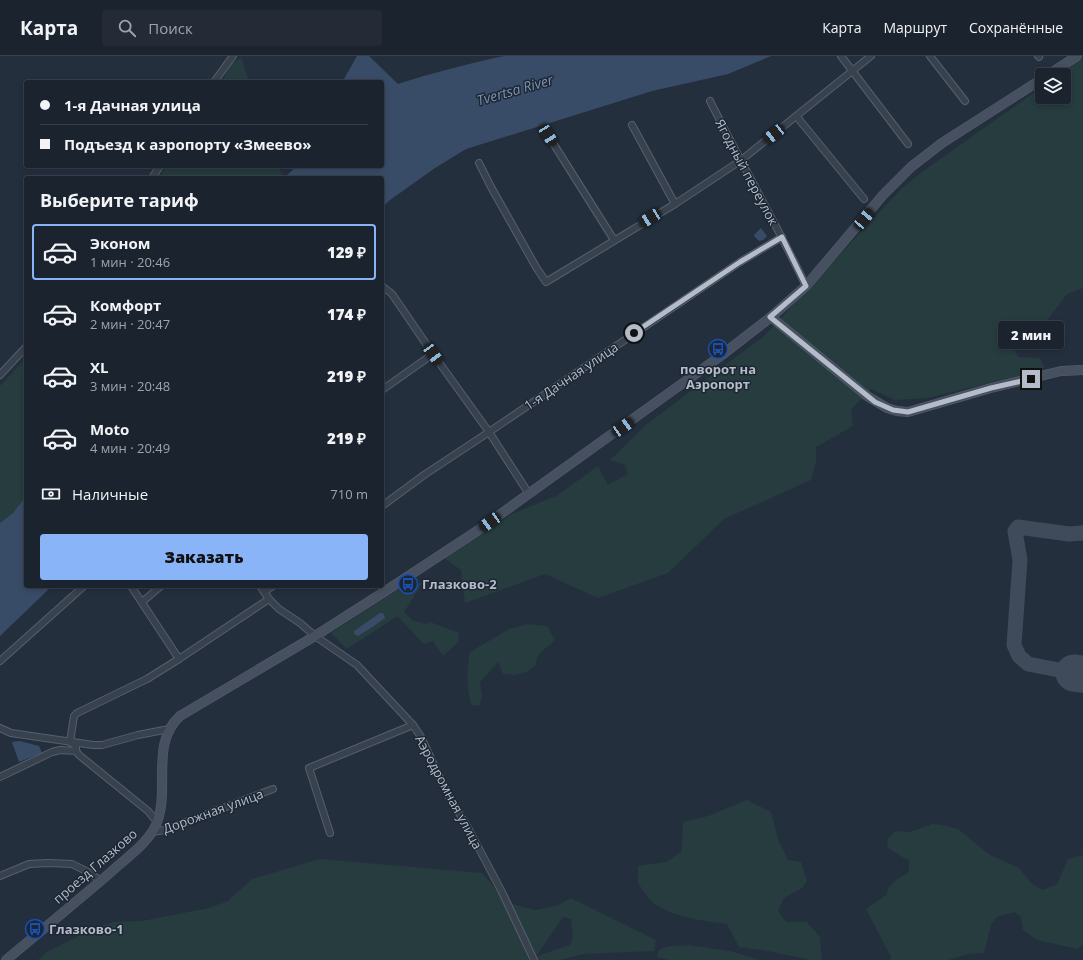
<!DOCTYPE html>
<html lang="ru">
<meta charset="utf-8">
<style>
:root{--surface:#1b232e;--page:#242b36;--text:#f1f3f6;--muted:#a0a4aa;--line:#39404a;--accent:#8ab4f8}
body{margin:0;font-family:"Open Sans",sans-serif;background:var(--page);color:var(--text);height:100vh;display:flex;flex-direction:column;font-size:15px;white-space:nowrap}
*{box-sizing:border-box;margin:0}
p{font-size:13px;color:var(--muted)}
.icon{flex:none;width:22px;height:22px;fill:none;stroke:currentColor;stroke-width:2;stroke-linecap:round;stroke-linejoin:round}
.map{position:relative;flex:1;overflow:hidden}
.details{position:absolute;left:24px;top:120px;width:360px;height:412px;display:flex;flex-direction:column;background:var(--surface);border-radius:4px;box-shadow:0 2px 6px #0003,0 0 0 1px var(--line)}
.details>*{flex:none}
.hud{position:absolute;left:24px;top:24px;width:360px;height:88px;border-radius:4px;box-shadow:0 2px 6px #0003,0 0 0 1px var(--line);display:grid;align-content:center;height:88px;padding:0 16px;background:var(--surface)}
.buttons{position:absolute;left:1035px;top:12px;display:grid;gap:8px}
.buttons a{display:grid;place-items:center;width:36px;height:36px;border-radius:4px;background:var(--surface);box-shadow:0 2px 6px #0003,0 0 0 1px var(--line);font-size:20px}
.end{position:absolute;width:18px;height:18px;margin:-9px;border:5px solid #b4bcc9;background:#111;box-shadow:0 0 0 2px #111}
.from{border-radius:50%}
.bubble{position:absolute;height:28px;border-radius:4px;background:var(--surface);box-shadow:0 2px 6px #0003,0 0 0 1px var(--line);font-size:13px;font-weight:800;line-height:28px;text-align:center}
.car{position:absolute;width:12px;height:24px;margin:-12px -6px;border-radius:5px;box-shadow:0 0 3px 1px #0007;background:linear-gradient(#222 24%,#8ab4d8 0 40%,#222 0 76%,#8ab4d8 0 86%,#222 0)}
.hud b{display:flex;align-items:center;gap:14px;height:38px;font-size:15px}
.hud b+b{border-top:1px solid var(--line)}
.hud i{width:10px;height:10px;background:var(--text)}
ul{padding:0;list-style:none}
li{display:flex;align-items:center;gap:12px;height:56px;margin:0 8px 6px;padding:0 8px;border:2px solid transparent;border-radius:4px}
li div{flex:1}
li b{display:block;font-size:15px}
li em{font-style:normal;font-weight:800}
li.selected{border-color:var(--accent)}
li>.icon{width:36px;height:36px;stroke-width:1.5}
h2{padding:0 16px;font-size:18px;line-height:48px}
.pay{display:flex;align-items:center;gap:10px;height:44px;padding:0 16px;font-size:15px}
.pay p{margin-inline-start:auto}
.button{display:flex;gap:8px;margin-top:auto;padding:8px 16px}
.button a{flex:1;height:46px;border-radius:4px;background:var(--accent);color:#111;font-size:16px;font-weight:800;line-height:46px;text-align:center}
header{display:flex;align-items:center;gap:24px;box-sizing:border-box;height:56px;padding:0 20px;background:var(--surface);border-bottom:1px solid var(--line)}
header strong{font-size:19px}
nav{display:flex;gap:22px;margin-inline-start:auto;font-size:14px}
.search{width:280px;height:36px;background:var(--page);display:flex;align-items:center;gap:10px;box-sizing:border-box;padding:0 14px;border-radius:4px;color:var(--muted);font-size:15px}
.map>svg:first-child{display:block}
</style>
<header>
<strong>Карта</strong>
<div class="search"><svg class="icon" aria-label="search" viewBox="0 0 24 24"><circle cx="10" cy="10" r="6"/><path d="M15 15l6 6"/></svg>Поиск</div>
<nav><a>Карта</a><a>Маршрут</a><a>Сохранённые</a></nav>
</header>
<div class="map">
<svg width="1083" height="904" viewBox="0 0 1083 904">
<rect width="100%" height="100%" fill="#242f3e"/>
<!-- green -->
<g fill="#263c3f">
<polygon points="241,1 249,26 222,26 230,9"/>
<polygon points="1083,2 1083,232 1067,238 1039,275 1020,277 1013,292 1019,301 1040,302 1045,312 1029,317 928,342 895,344 871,333 851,354 853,370 816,391 816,406 811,424 724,463 668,517 598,542 545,518 465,547 461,514 444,502 512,458 556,440 598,410 608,429 628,418 625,409 610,404 647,368 764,280 902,132 926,113 1042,31 1042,41 1064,41 1064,19 1059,19"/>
<polygon points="167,110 278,110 284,122 159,122"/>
<polygon points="26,302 26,440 13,457 0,467 0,330"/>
<polygon points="423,526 404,556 412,564 425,568 430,566 459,577 458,586 443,600 433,585 424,588 398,561 396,561 347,593 331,577 402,531 408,532"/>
<path d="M528 568 547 570 555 584 538 599 535 610 527 616 515 619 503 618 498 606 480 626 482 641 479 650 472 649C466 636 467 610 470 596L509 573Z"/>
<path d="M747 744 771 756 778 783 788 804 801 806 807 825 802 832 784 842 778 855 786 866H807L820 881 822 904H811L768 895 739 891 727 868C703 865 677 862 656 849 649 844 643 834 638 827V810L666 806 681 796 682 788 683 766 708 760Z"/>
<polygon points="932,768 942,769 958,773 990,799 1019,812 1032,828 1043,834 1057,828 1068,803 1083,799 1083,888 1077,893 1037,884 1023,874 1021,861 1014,856 997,861 991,869 984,897 968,898 948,904 890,904 891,901 866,853 887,838 888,832 896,824 909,816 909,804 902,801 887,791 888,783 895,775 910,776"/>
<polygon points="320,803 482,817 509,847 535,854 556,850 571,842 656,884 654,895 584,898 560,904 535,904 537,900 570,889 573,881 571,863 563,861 537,899 528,901 529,904 38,904 47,896 93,873 113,866 142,865 209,852 228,845 252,823"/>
<path d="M688 889 730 895 760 904H669L657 901 658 895C666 888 678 891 688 889Z"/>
</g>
<!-- water -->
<g fill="#394c67">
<path d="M357 0H369L398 28C432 17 467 8 504 0H771L728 18 652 35 466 93 435 112 390 144 382 151V122H284L297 110H382V26H351L344 23Z"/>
<polygon points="761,172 767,180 763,184 759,185 755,181 754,179"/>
<polygon points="26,440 26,530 52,530 0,580 0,467 13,457"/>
<polygon points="380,557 383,557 385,562 371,572 358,580 354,578 354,575"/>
<polygon points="20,685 39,690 42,697 19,706 12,686"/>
</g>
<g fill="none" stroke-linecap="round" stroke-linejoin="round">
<!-- taxiway -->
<polyline stroke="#3f4a5a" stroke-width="15" points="1074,617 1028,608 1019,600 1014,589 1020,504 1015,475 1018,471 1069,478 1083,477"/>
<!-- runway -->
<polyline stroke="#3f4a5a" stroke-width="37" points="1074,617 1083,618"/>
<defs>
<g id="street">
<polyline points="841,0 908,88"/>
<polyline points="930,0 965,45"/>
<polyline points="1038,0 1039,1"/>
<polyline points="214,26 233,0"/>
<path d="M710 45C741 107 776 167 806 230"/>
<polyline points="797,61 864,143"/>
<polyline points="632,69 675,148"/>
<polyline points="548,79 614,184"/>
<polyline points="479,107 491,131 536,211 546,226 675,148 740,105 871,0"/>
<polyline points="152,122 160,110"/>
<polyline points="382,230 392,238 433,298 489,376 529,438"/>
<polyline points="0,319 26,291"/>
<polyline points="382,334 433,298"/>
<polyline points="382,450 424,419 489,376 740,206 782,181"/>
<polyline points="260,530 269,543 279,553 300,567 315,580 357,609 413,669 421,681 449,741 467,770 502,836 534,904"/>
<polyline points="264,536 273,530"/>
<polyline points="142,546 161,530"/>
<polyline points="179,603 269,543"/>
<polyline points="0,605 84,530"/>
<polyline points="0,672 11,677 93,689 102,689 138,679 169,673"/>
<polyline points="76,695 79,699 148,755 157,766"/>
<polyline points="0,721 52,696 60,694 76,695 76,690 70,686 74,660 77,657 147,623 179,603 131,530"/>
<polyline points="152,776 165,774 273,733"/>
<polyline points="330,777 309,712 413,669"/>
<polyline points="0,820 29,808 48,807 72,808 92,818 100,825"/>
</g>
<g id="secondary">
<polyline points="1048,19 1077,0"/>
<polyline points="771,261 867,340 887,352 897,355 908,356 991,332 1061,315 1083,314"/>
<path d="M6 904C41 875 76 846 111 816 125 803 144 790 154 773 173 738 148 689 180 660L315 580 384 536 477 475 722 299 771 261 806 230 883 139 911 111 942 87 1042 23"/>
</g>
</defs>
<!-- street casing -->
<use href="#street" stroke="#565f6c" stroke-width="8"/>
<!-- secondary casing -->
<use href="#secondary" stroke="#565f6c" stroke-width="10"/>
<!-- street -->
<use href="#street" stroke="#38414e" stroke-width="6"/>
<!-- secondary -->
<use href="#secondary" stroke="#465061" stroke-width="9"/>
</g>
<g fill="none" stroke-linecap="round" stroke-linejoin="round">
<!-- route -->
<polyline stroke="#b4bcc9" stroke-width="5" points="634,277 740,206 782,181 806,230 770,261 875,346 893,354 908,356 991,332 1031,323"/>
</g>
<!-- icons -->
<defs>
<symbol id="bus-ring" viewBox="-11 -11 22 22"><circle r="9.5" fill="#1d2633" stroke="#1a4fb4" stroke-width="1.5"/><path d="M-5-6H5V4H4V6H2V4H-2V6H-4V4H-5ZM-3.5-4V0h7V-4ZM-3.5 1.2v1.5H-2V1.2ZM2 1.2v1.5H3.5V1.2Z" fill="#1a4fb4"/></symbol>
</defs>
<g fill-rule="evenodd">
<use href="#bus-ring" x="707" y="282" width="22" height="22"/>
<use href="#bus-ring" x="397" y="517" width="22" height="22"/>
<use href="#bus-ring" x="24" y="862" width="22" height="22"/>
</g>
<g text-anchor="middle" stroke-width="3" stroke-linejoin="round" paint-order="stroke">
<!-- street labels -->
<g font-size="13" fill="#b4bcc9" stroke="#1d2633">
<text transform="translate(747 116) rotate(62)" y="5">Ягодный переулок</text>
<text transform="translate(571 320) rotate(-34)" y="5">1-я Дачная улица</text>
<text transform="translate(449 736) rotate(62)" y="5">Аэродромная улица</text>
<text transform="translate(213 755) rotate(-20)" y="5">Дорожная улица</text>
<text transform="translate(95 810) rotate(-41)" y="5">проезд Глазково</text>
</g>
<!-- poi labels -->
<g font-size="13" font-weight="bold" fill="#b4bcc9" stroke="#1d2633" text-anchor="start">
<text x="718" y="318" text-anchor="middle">поворот на<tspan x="718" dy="15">Аэропорт</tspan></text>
<text x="422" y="533">Глазково-2</text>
<text x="49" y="878">Глазково-1</text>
</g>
<!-- water labels -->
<g font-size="14" font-style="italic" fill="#7c92b1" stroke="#1d2633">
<text transform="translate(515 34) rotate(-16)" y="5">Tvertsa River</text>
</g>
</g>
</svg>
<div class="buttons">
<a><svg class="icon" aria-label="layers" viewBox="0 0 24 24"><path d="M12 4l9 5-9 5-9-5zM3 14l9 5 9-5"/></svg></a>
</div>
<i class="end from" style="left:634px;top:277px"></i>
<i class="end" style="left:1031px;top:323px"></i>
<div class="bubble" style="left:998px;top:265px;width:66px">2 мин</div>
<i class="car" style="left:774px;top:78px;rotate:232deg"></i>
<i class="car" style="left:548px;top:79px;rotate:148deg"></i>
<i class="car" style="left:650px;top:162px;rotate:238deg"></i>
<i class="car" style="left:864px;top:163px;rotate:40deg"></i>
<i class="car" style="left:433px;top:298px;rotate:144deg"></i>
<i class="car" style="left:623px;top:371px;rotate:55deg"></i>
<i class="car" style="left:490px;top:466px;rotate:235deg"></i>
<div class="hud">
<b><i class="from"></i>1-я Дачная улица</b>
<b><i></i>Подъезд к аэропорту «Змеево»</b>
</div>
<section class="details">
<h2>Выберите тариф</h2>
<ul>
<li class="selected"><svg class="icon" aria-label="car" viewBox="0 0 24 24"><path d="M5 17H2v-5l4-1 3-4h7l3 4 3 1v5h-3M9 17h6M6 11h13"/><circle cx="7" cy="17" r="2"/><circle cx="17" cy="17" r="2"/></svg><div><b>Эконом</b><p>1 мин · 20:46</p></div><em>129 ₽</em></li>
<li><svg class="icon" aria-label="car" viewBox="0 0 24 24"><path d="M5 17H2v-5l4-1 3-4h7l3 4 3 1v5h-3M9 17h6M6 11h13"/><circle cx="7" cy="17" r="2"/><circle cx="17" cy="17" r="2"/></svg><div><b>Комфорт</b><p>2 мин · 20:47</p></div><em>174 ₽</em></li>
<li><svg class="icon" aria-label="car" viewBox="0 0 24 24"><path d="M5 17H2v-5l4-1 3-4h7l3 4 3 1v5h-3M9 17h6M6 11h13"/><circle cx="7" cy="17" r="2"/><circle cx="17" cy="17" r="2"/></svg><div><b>XL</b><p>3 мин · 20:48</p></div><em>219 ₽</em></li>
<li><svg class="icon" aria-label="car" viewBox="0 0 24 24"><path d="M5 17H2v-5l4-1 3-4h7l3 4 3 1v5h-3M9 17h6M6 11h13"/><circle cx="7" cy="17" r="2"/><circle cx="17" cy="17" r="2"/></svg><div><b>Moto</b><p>4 мин · 20:49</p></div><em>219 ₽</em></li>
</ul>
<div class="pay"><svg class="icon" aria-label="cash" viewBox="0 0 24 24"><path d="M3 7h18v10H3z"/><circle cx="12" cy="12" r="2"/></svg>Наличные<p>710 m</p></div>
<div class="button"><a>Заказать</a></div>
</section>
</div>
